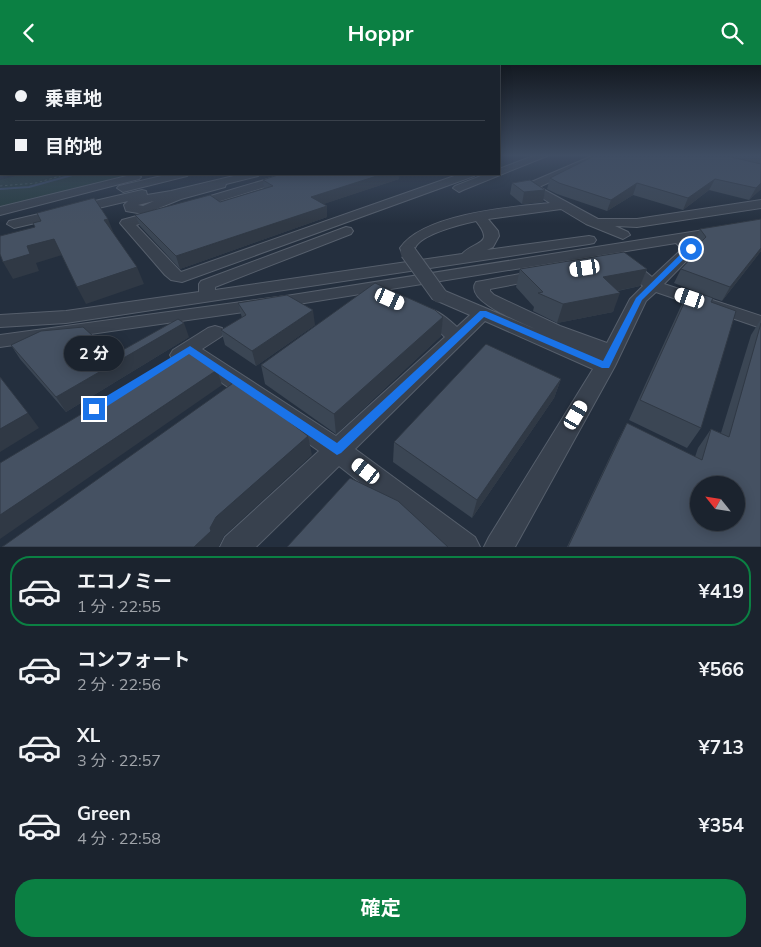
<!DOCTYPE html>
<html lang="ja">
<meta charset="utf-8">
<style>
:root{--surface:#1b232e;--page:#242b36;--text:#f1f3f6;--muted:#a0a4aa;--line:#39404a;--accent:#0b8043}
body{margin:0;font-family:Mulish,"Noto Sans JP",sans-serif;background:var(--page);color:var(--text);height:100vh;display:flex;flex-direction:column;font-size:19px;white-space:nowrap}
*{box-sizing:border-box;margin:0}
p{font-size:16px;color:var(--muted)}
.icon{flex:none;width:28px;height:28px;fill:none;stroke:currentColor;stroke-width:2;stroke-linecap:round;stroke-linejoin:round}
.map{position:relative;height:482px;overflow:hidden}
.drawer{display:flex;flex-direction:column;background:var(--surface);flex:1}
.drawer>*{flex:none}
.guide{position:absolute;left:0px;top:0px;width:500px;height:110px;box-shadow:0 2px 12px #0003,0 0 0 1px var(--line);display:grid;align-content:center;height:110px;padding:0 15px;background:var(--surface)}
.needle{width:32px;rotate:300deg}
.fabs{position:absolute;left:690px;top:411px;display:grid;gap:10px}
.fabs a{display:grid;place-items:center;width:55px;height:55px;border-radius:50%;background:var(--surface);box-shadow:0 2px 12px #0003,0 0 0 1px var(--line);font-size:25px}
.end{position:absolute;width:22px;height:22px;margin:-11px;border:6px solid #1a73e8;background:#fff;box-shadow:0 0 0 2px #fff}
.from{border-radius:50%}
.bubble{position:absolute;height:35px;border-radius:18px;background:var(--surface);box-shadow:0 2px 12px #0003,0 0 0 1px var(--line);font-size:16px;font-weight:700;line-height:35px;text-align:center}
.car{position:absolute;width:15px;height:30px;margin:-15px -8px;border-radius:6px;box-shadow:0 0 4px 1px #0007;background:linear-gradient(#fff 24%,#345 0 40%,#fff 0 76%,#345 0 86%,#fff 0)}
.guide b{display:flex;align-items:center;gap:18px;height:48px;font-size:19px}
.guide b+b{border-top:1px solid var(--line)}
.guide i{width:12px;height:12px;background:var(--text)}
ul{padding:9px 0 0;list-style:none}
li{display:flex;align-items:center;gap:15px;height:70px;margin:0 10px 8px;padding:0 5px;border:2px solid transparent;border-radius:20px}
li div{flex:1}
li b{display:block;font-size:19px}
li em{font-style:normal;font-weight:700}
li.current{border-color:var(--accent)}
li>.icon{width:45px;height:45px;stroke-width:1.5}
.primary-button{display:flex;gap:10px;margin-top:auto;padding:10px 15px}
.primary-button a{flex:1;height:58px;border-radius:20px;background:var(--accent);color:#fff;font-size:20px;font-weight:700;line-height:58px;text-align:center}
header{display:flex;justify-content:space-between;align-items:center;height:65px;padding:0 15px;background:var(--accent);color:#fff;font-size:22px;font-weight:700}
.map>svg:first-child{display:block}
</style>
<header><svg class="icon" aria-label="back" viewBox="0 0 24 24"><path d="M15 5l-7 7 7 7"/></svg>Hoppr<svg class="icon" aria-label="search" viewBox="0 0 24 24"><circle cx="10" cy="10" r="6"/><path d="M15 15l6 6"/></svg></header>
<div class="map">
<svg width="761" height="482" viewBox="0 0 761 482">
<rect width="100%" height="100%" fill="#242f3e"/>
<!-- green -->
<polygon fill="#263c3f" points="23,109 60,109 36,117 62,109 147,109 0,144 0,122 7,120 0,121 0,115"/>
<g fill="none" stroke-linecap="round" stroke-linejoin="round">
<!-- stream -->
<polyline stroke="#394c67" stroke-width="2" points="0,124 29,122 76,109"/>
<defs>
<g id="minor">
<polygon points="533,91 547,91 463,125 459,127 453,123 455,121 486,109 499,109 499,104"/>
<path d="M592 91H606L539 122 598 154H637L761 135V143L637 162 615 161 628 167 630 170 623 174 586 159 561 144 488 154 498 166 499 171 493 182 487 185 589 171 594 172 596 175 594 178 589 179 66 258 0 262V250L66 246 199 227V219L201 216 346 162 351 163 353 166 351 169 215 222V225L462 189C476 175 495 180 476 156 462 159 421 169 415 183 414 186 415 188 413 190H403L400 183C423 149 510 142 550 138L529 125 527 123 529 118Z"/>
<polygon points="135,109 141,112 139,114 0,150 0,142"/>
<polygon points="170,109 189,109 187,111 123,127 117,123 119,121"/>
<path d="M242 109H260L258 111 226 119 225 122 181 134 144 149 126 146 124 140 128 136 14 163 7 159 9 156 142 125 146 126 147 130 171 126ZM154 136 143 141 138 140Z"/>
<polygon points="285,109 302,109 300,111 198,143 190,143 188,140 190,137"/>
<polygon points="460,109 476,109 474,111 182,217 171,215 165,210 120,158 122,155 159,145 164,146 165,149 164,152 136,160 181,207"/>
<path d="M761 156V164L690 175 698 184 664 219 761 251V263L656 227 646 236 615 301 515 482H484L489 472 593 304 485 256 355 384 475 472 480 482H442L339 401 256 482H220L225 472 319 386 188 294 180 297 173 295 170 290 173 285 208 263 215 261 222 263 224 267 222 271 202 284 336 371 445 272 429 257 417 252 414 248 417 244C433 240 446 252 457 262L470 250 433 234 431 230 433 226H445L535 264C522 257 463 236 476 217L482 216 541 205 547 207 549 210 547 213 490 224V226L494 230 560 261 607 278 630 234 643 221 617 199 620 196C632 193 643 205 652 212L682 184 676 178 286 241 0 282V270L286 231Z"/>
</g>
</defs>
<!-- minor casing -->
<use href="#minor" stroke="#565f6c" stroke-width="2"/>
<!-- path -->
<polyline stroke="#44595c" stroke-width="1" stroke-dasharray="2.5 2.5" stroke-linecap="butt" points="0,121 36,118 67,109"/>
<!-- minor -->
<use href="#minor" fill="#38414e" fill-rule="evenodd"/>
<defs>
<polyline id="minor-bridge" points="408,187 439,230"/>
</defs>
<!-- minor-bridge casing -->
<use href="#minor-bridge" stroke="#565f6c" stroke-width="17" stroke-linecap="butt"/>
<!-- minor-bridge -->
<use href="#minor-bridge" stroke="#38414e" stroke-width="15"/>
</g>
<!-- wall -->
<g fill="#3b4654">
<polygon points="594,91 761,91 761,124 749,135 709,125 683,145 633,130 607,146 557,129 547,124 550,113"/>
<polygon points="399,114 323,139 327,141 327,152 180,204 140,161 135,150 220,137 264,124 263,115"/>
<polygon points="512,118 545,125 543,137 522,139 510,129"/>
<polygon points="761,154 761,186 722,236 713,233 711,237 701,363 687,383 629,355 680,243 690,225 707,231 674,218 681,204 686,199 692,186 697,181 694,177 700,164"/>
<polygon points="520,204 647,204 640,221 618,226 613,247 557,258 533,246 534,242 516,222"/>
<polygon points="238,238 315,260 256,301 225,280 221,265 242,253"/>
<polygon points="443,252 441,271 336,369 265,319 261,300"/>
<polygon points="761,254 761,482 567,482 617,377 627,358 695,392 698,383 711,364 721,368 751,270"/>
<polygon points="189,272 66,347 20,294 11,280 114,290"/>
<polygon points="561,314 554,333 472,453 393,397 394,377"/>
</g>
<!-- shaded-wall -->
<g fill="#303945">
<polygon points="383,109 400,109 399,114 312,143 311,132"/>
<polygon points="715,114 709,125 683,145 688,133"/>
<polygon points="637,118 633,130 607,146 611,135"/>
<polygon points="761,118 761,124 749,135 756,123"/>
<polygon points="545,125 543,137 522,139 524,127"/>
<polygon points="327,141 327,152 180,204 176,191"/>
<polygon points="108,154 114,169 111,170 104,155"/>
<polygon points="54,174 62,190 36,198 39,206 13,214 3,197 27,181"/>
<polygon points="761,183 761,186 722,236 730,222"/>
<polygon points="137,202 144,219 86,239 77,222"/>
<polygon points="647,204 640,221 596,230 603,212"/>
<polygon points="620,228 613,247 557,258 563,239"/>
<polygon points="313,245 315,260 256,301 252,286"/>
<polygon points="443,252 441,271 336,369 334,349"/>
<polygon points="184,258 189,272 66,347 56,332"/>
<polygon points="217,305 222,320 0,474 0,450"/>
<polygon points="561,314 554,333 472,453 477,435"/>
<polygon points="28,348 39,363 0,387 0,364"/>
<polygon points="308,371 312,390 224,471 219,481 219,482 194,482 216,452"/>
</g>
<!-- building -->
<g fill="#455162" stroke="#303945" fill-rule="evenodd">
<polygon points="594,91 727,91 761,99 761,118 756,123 715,114 688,133 637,118 611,135 559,118 550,113"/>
<polygon points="281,109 383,109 311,132 327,141 176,191 135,150 210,130 220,137 273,121 263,115"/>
<polygon points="530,115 545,125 524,127 512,118"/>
<polygon points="94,133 108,154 104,155 107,159 137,202 77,222 54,174 27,181 30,189 3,197 0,189 0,171 35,162 33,158 41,156 37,148"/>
<polygon points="761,154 761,183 730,222 681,204 694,190 692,186 706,172 700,164 706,163"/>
<polygon points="624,187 647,204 603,212 620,228 563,239 538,228 543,227 520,204"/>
<polygon points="375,218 435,245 443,252 334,349 261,300"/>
<polygon points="690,225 713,233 711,237 736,246 701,363 640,335"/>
<polygon points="287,230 313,245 252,286 221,265 246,250 238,238"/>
<polygon points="178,254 184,258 56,332 11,280 41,266 83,262 114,290"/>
<path d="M761 258V482H568L627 358 702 395 711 364 729 372ZM699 420H736V458H699Z"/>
<polygon points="486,279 561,314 477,435 394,377"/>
<polygon points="188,285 217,305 0,450 0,398"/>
<polygon points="0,312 28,348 0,364"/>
<polygon points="236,316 308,371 216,452 210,463 211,466 194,482 2,482"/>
<polygon points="350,413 398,436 448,482 287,482"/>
</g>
<!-- sky -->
<linearGradient id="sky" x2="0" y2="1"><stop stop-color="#141a22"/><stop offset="0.57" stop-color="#3f4d63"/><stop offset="1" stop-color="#3f4d63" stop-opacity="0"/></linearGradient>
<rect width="761" height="159" fill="url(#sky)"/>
<!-- route -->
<polygon fill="#1a73e8" points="688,182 694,184 642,235 609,303 602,303 484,252 341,388 337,390 189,289 98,347 90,347 89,344 90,341 190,281 337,378 480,246 486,246 603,296 636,233"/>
</svg>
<div class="fabs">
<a><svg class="needle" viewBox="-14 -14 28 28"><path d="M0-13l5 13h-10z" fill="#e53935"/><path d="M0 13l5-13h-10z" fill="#a0a4aa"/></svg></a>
</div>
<i class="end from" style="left:691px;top:184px"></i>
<i class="end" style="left:94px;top:344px"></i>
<div class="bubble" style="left:64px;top:271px;width:60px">2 分</div>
<i class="car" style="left:585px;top:203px;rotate:261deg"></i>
<i class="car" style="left:690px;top:233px;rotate:289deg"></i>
<i class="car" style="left:390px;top:234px;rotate:114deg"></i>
<i class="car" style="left:576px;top:350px;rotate:30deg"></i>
<i class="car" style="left:366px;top:406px;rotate:308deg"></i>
<div class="guide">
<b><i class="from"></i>乗車地</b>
<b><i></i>目的地</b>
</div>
</div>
<section class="drawer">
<ul>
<li class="current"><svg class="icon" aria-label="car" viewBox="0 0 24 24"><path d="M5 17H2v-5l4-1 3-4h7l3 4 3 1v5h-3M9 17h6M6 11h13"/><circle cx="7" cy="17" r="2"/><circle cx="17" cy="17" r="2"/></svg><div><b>エコノミー</b><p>1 分 · 22:55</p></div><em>¥419</em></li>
<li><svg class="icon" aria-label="car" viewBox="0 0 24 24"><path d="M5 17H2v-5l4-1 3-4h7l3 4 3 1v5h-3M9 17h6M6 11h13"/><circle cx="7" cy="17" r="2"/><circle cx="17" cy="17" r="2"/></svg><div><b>コンフォート</b><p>2 分 · 22:56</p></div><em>¥566</em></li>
<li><svg class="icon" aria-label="car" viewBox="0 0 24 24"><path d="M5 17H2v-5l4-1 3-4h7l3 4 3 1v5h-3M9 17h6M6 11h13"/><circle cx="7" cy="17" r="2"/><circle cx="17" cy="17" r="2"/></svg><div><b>XL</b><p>3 分 · 22:57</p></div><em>¥713</em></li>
<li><svg class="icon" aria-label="car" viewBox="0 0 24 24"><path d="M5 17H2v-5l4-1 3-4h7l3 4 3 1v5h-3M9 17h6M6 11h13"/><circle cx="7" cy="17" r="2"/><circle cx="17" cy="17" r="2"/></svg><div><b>Green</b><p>4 分 · 22:58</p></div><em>¥354</em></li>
</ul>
<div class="primary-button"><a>確定</a></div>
</section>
